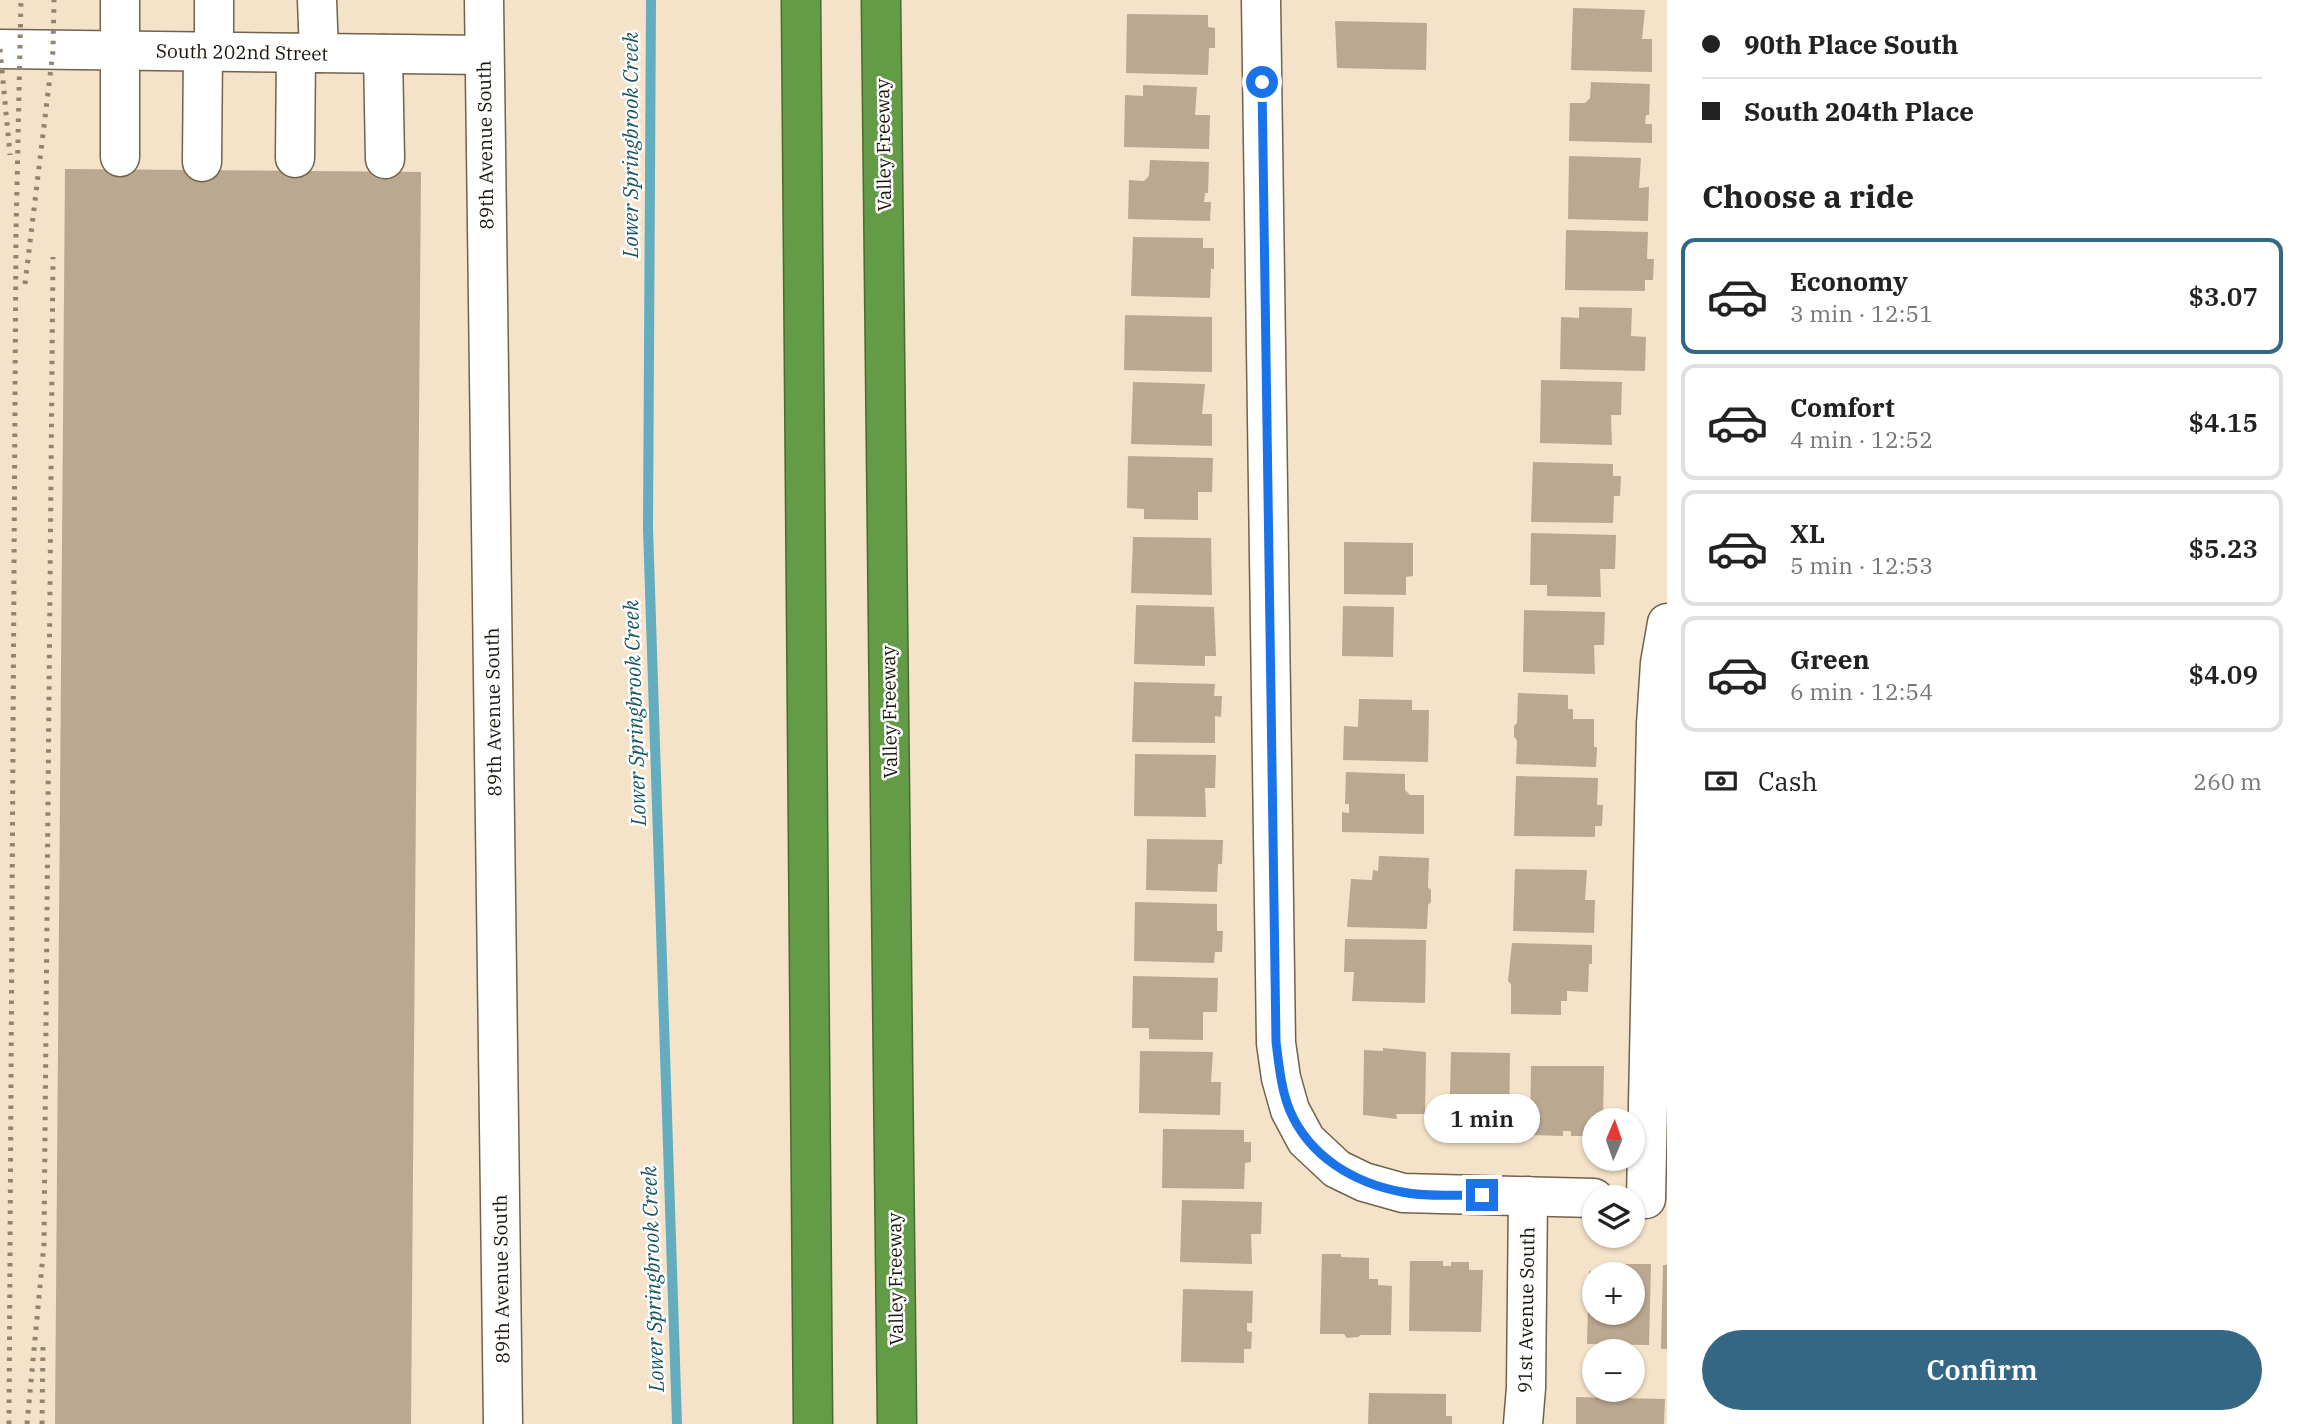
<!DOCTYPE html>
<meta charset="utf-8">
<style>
:root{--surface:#fff;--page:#f2f2f2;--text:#222;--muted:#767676;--line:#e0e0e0;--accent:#346784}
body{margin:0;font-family:"IBM Plex Serif",serif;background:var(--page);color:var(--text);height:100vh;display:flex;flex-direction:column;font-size:26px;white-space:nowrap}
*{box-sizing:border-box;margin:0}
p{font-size:23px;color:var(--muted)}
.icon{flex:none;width:38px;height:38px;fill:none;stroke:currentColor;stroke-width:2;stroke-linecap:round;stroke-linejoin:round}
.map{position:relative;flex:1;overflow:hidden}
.drawer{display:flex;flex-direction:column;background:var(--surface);width:630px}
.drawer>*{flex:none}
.banner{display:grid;align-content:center;height:154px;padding:0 35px;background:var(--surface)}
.needle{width:46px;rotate:2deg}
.tools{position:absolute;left:1582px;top:1108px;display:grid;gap:14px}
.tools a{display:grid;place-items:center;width:63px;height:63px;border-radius:50%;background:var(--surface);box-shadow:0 2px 5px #0004;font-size:35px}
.end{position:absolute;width:32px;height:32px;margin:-16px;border:9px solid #1a73e8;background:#fff;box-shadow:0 0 0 4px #fff}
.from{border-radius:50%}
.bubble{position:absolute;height:49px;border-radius:24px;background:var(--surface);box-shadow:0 2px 5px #0004;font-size:23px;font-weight:600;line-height:49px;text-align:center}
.banner b{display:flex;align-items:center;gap:24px;height:66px;font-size:26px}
.banner b+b{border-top:2px solid var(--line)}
.banner i{width:18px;height:18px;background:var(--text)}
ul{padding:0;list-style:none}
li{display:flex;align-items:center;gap:21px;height:116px;margin:0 14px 10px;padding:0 21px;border:4px solid var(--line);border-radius:14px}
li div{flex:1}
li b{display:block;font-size:26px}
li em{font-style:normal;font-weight:600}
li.active{border-color:var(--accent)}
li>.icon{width:63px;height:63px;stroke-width:1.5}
h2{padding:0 35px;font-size:32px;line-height:84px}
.pay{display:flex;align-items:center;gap:18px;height:77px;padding:0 35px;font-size:26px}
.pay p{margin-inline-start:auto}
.cta{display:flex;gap:14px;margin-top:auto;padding:14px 35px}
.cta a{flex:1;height:80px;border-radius:42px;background:var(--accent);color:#fff;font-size:28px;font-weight:600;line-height:80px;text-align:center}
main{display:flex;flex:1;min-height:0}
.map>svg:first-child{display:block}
</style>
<main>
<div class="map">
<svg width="1667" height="1424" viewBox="0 0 1667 1424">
<rect width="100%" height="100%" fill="#f4e3c8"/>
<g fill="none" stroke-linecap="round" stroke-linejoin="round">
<!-- stream -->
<polyline stroke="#63adbe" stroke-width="10" points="651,0 648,528 677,1424"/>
</g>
<!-- building -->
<g fill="#bba891">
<polygon points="1573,8 1645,10 1642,39 1652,39 1652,72 1571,70"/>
<polygon points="1127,14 1208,15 1208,27 1215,28 1215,48 1209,48 1208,75 1126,73"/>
<polygon points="1335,21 1427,23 1426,70 1337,68"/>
<polygon points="1591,82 1650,84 1649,115 1646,115 1645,124 1652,124 1652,143 1569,141 1570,103 1585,103 1590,98"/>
<polygon points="1143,85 1197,87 1195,115 1210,115 1209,149 1124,147 1125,95 1143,96"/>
<polygon points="1569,156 1641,158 1639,188 1649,187 1648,221 1568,219"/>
<polygon points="1150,160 1209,162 1208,193 1205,193 1204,202 1211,202 1210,221 1128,219 1129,180 1144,181 1149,176"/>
<polygon points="65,169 421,172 411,1424 55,1424"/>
<polygon points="1566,230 1648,232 1647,259 1654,259 1653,280 1645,280 1645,291 1565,290"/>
<polygon points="1133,237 1203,238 1203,248 1214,248 1214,269 1211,269 1210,298 1131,296"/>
<polygon points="1579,307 1632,308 1631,336 1646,337 1645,371 1560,369 1561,317 1579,318"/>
<polygon points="1125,315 1212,317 1212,372 1124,370"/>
<polygon points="1541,380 1622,382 1621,415 1611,415 1612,445 1540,443"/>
<polygon points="1133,382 1205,384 1202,414 1212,414 1212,446 1131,444"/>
<polygon points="1128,456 1213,458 1212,492 1198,492 1198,520 1144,519 1144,509 1127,508"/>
<polygon points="1533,462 1613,464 1613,476 1621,476 1620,496 1614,496 1613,523 1531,522"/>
<polygon points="1531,533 1616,535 1615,569 1600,569 1601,597 1547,596 1547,585 1530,585"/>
<polygon points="1133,537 1211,538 1212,595 1131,593"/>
<polygon points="1344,542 1413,543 1413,576 1406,577 1406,595 1344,594"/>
<polygon points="1136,605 1214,607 1216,656 1205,656 1205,666 1134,664"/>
<polygon points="1343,606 1394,607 1393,657 1342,656"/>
<polygon points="1524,610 1605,612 1604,645 1594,645 1595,674 1523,672"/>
<polygon points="1134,682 1215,684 1214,696 1222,696 1221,717 1215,716 1215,743 1132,742"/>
<polygon points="1518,693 1568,695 1568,709 1573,709 1573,719 1594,719 1594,747 1597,747 1596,767 1516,764 1517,740 1514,737 1514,726 1517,723"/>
<polygon points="1359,699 1412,700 1412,710 1429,710 1428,762 1343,760 1344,726 1358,727"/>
<polygon points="1135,754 1216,755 1215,788 1205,788 1206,817 1134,816"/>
<polygon points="1346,772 1405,774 1405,790 1410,795 1424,795 1424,834 1342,832 1342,812 1349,813 1349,804 1345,804"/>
<polygon points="1516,776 1598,778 1597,805 1603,805 1602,826 1595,826 1595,837 1514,836"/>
<polygon points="1147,839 1223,840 1222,864 1218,864 1217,892 1146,890"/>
<polygon points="1379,856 1429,858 1428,887 1431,890 1431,902 1428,905 1427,929 1347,927 1351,879 1372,880 1373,870 1378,871"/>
<polygon points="1515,869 1587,870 1585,900 1595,900 1594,933 1513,931"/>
<polygon points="1135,902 1217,904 1217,931 1223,931 1222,952 1215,952 1214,963 1134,961"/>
<polygon points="1345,939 1426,940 1425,1003 1352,1001 1354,972 1344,972"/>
<polygon points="1512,943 1592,945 1592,964 1589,964 1588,992 1567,991 1567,1001 1561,1001 1561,1015 1511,1014 1511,984 1508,981"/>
<polygon points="1133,976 1218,978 1217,1012 1203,1012 1203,1040 1149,1039 1149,1028 1132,1028"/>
<polygon points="1383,1048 1426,1052 1425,1114 1396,1114 1397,1119 1363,1115 1364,1050 1383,1051"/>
<polygon points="1140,1051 1213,1052 1211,1082 1221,1082 1220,1115 1139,1113"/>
<polygon points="1451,1052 1510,1053 1509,1135 1482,1135 1482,1140 1461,1140 1461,1133 1449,1133"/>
<polygon points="1531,1066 1604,1066 1603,1120 1594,1120 1594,1129 1589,1129 1588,1136 1571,1136 1571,1131 1563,1131 1563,1136 1530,1135"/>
<polygon points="1163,1129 1244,1130 1244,1142 1251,1142 1251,1162 1245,1163 1244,1189 1162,1188"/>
<polygon points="1182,1200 1262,1202 1261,1234 1251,1234 1252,1264 1180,1262"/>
<polygon points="1322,1254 1341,1254 1341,1257 1369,1258 1369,1279 1378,1279 1378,1285 1392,1286 1391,1335 1361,1335 1358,1337 1347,1338 1344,1334 1320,1334"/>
<polygon points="1410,1261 1443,1261 1443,1266 1451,1266 1451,1262 1469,1262 1469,1270 1483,1270 1481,1332 1409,1331"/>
<polygon points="1618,1264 1651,1264 1649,1345 1587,1344 1589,1271 1594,1272 1594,1312 1633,1312 1633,1274 1618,1274"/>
<polygon points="1663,1265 1667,1265 1667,1349 1661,1349"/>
<polygon points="1183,1289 1253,1291 1252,1323 1247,1323 1247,1331 1252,1332 1251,1349 1244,1349 1244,1363 1181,1362"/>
<polygon points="1369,1393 1446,1394 1446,1416 1452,1416 1452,1424 1368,1424"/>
<polygon points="1576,1397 1665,1399 1664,1424 1576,1424"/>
</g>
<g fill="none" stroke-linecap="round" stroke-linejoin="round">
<defs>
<g id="minor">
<polyline points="120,0 120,157"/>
<polyline points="214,0 214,52"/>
<polyline points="317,0 319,53"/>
<polyline points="484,0 503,1424"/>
<polyline points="1261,0 1276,1043 1281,1078 1290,1110 1306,1140 1337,1169 1364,1182 1403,1193 1594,1198"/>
<polyline points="0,49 484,55"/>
<polyline points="383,54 385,159"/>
<polyline points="295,158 296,53"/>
<polyline points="202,162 203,52"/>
<polyline points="1646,1199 1656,724 1660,663 1667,623"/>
<polyline points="1523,1424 1526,1388 1528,1196"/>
</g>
<g id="highway">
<polyline points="801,0 813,1424"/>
<polyline points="881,0 897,1424"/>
</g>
</defs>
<!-- minor casing -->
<use href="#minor" stroke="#71624b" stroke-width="41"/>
<!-- highway casing -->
<use href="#highway" stroke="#496b31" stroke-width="41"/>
<!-- minor -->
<use href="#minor" stroke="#fff" stroke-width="38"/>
<!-- highway -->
<use href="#highway" stroke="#639b46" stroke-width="38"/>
<!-- rail -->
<g stroke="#918572" stroke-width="5" stroke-dasharray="3.5 7" stroke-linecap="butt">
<polyline points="0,49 10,155"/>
<polyline points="25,284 53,51 54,0"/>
<polyline points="9,1424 16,232 21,0"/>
<polyline points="27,1424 44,1244 53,257"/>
<polyline points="42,1424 43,1345"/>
</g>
</g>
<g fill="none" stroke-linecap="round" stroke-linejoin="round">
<!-- route -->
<path stroke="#1a73e8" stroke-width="9" d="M1262 82 1276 1042C1279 1065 1281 1089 1290 1111 1310 1157 1354 1183 1402 1192 1427 1197 1456 1195 1482 1195"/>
</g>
<g text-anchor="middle" stroke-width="5" stroke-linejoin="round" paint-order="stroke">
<!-- street labels -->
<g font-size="19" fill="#19130a" stroke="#fff">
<text transform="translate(242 52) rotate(1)" y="7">South 202nd Street</text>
<text transform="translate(485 145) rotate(-91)" y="7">89th Avenue South</text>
<text transform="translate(883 145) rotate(-91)" y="7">Valley Freeway</text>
<text transform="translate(493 712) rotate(-91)" y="7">89th Avenue South</text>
<text transform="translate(889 712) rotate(-91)" y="7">Valley Freeway</text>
<text transform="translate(501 1279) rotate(-91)" y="7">89th Avenue South</text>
<text transform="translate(895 1279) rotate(-91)" y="7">Valley Freeway</text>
<text transform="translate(1526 1310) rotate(-89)" y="7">91st Avenue South</text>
</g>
<!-- water labels -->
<g font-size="21" font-style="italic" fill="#165562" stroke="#fff">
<text transform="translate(631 145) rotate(-90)" y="7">Lower Springbrook Creek</text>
<text transform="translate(635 713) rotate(-92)" y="7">Lower Springbrook Creek</text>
<text transform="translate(653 1279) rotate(-92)" y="7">Lower Springbrook Creek</text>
</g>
</g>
</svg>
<div class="tools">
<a><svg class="needle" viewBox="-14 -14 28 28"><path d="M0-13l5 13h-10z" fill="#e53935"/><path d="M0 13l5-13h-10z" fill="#767676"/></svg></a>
<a><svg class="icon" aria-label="layers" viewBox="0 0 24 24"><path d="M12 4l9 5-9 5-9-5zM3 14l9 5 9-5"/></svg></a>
<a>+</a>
<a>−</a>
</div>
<i class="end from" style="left:1262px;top:82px"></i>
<i class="end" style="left:1482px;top:1195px"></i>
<div class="bubble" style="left:1424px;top:1094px;width:116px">1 min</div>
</div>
<section class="drawer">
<div class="banner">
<b><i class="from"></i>90th Place South</b>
<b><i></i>South 204th Place</b>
</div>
<h2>Choose a ride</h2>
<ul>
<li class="active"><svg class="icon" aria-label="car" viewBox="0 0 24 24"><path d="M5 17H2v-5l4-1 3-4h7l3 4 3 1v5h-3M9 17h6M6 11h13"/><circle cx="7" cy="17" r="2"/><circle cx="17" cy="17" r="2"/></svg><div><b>Economy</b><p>3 min · 12:51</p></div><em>$3.07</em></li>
<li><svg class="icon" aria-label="car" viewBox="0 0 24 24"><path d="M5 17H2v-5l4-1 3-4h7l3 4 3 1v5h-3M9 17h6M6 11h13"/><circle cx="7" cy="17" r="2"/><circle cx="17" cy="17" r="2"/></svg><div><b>Comfort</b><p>4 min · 12:52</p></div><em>$4.15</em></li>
<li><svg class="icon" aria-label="car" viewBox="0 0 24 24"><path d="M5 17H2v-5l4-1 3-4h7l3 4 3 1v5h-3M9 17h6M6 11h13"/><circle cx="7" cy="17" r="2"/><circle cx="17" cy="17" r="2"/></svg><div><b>XL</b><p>5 min · 12:53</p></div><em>$5.23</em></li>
<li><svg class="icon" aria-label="car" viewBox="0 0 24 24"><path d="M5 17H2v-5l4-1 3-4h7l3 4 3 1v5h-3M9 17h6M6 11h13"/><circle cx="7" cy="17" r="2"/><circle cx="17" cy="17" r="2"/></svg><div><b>Green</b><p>6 min · 12:54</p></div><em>$4.09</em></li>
</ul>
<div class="pay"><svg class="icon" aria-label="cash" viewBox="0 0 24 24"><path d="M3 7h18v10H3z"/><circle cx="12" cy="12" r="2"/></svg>Cash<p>260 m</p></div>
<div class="cta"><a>Confirm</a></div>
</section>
</main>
